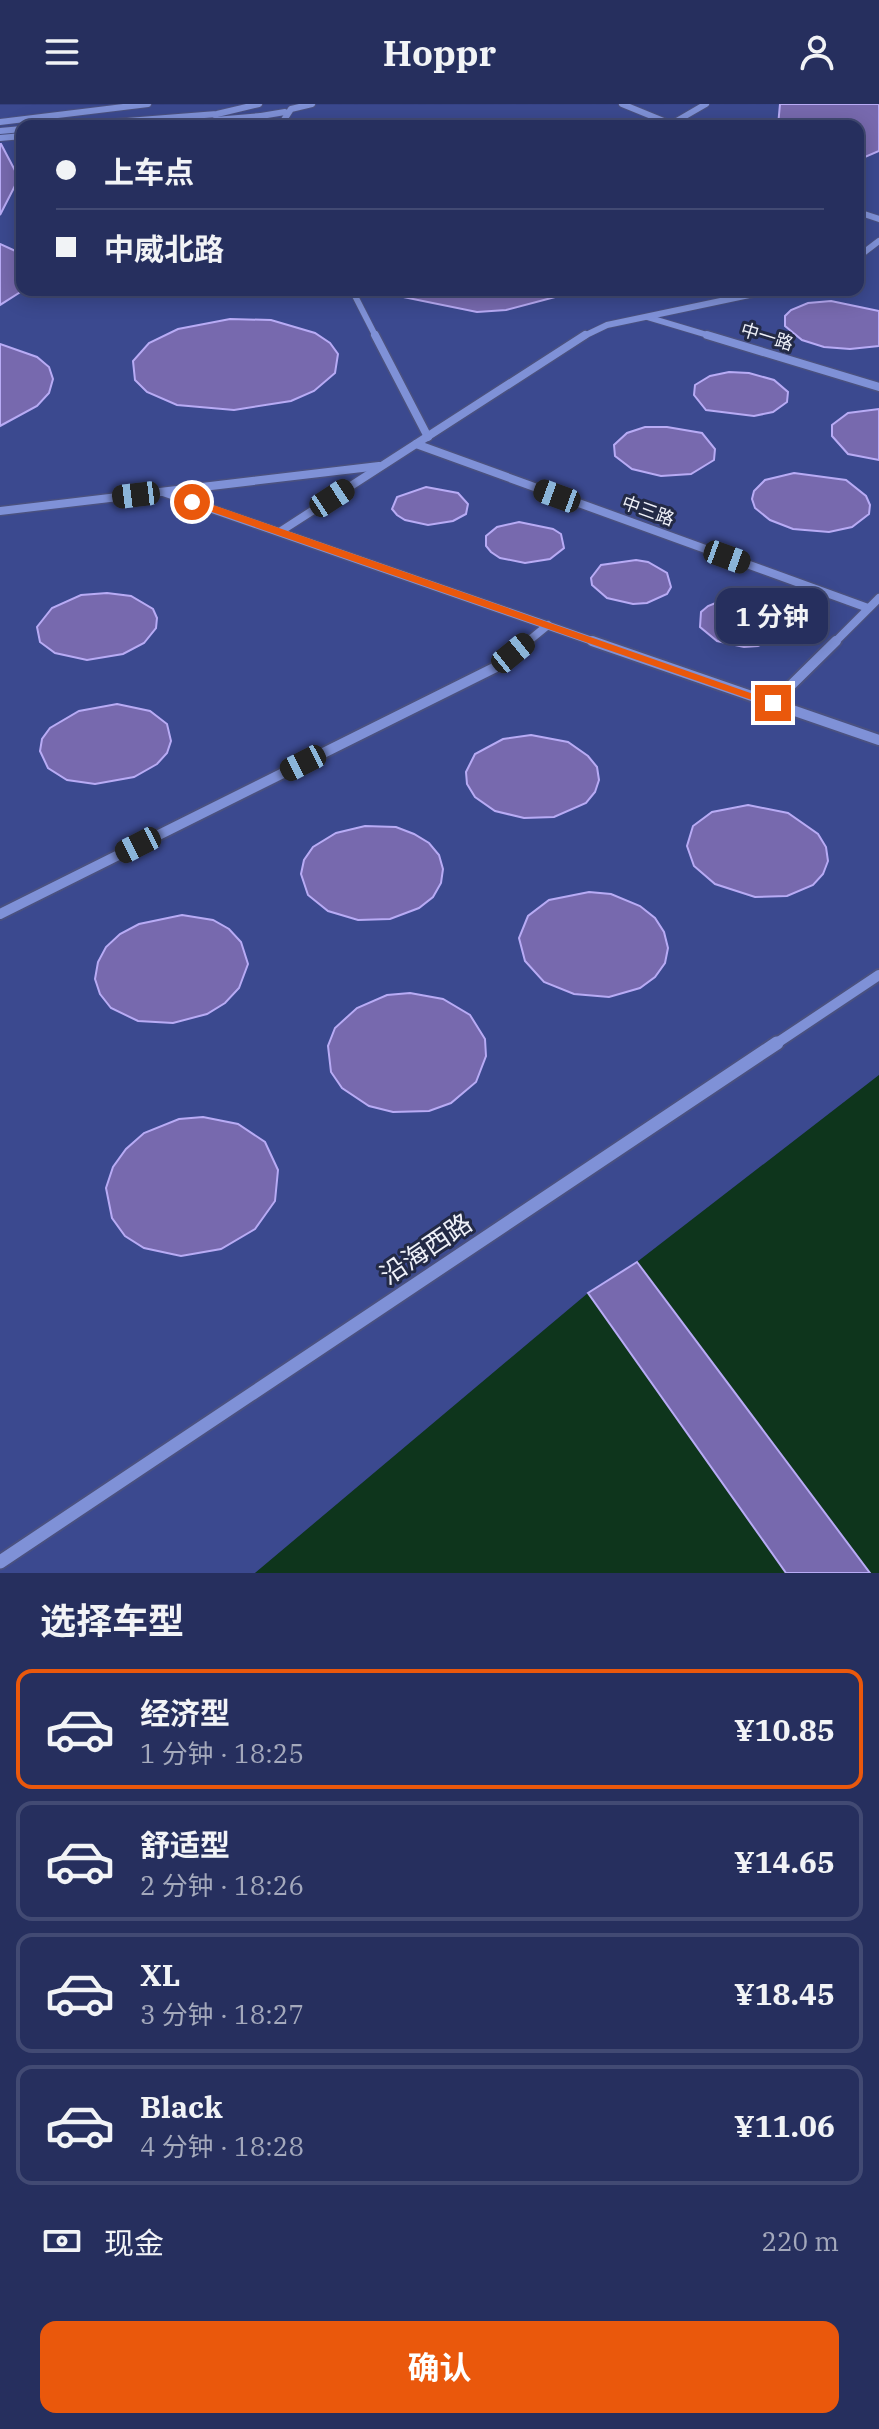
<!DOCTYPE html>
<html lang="zh">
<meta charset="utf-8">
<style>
:root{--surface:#262f5e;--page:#323b67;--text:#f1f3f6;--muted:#a4a9bc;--line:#424a73;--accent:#ea580c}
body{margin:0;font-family:"IBM Plex Serif","Noto Sans SC",serif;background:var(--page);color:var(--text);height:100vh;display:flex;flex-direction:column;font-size:30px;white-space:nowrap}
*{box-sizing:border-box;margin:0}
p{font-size:26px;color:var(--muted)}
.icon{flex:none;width:44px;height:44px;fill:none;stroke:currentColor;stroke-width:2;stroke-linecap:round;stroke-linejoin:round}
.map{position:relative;height:1469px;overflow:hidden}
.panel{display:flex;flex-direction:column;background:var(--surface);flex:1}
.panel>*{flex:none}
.top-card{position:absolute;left:16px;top:16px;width:848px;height:176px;border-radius:16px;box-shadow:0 4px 20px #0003,0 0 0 2px var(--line);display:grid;align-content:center;height:176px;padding:0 40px;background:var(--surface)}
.end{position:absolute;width:36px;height:36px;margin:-18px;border:10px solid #ea580c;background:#fff;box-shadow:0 0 0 4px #fff}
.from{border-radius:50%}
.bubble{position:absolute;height:56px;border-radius:16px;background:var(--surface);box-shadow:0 4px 20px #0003,0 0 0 2px var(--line);font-size:26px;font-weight:700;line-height:56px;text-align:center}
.car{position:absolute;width:24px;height:48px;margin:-24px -12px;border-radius:10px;box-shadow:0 0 6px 2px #0007;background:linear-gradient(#222 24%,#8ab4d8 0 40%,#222 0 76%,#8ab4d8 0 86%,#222 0)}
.top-card b{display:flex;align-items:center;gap:28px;height:76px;font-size:30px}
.top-card b+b{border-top:2px solid var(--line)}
.top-card i{width:20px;height:20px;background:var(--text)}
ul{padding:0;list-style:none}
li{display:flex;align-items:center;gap:24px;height:120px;margin:0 16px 12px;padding:0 24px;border:4px solid var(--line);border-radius:16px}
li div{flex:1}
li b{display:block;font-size:30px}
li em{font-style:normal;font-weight:700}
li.current{border-color:var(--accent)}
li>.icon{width:72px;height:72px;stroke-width:1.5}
h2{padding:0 40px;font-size:36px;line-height:96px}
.pay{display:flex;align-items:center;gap:20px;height:88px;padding:0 40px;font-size:30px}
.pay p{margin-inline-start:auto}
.cta{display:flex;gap:16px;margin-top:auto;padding:16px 40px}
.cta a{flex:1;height:92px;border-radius:16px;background:var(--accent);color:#fff;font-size:32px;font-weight:700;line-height:92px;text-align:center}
header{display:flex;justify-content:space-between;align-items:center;height:104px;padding:0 40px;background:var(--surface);font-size:36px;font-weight:700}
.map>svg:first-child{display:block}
</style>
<header><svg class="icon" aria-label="menu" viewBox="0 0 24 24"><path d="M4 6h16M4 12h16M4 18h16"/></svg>Hoppr<svg class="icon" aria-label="person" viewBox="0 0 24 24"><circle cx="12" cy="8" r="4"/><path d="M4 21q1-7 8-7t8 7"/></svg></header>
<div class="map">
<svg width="879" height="1469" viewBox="0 0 879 1469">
<rect width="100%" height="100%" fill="#333f7e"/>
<!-- built -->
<path fill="#3b498f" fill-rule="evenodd" d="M879 0V971L637 1158 588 1189 255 1469H0V1ZM22 22H858V186H22Z"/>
<!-- water -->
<polygon fill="#0e351c" points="879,971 879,1469 255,1469 588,1189 637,1158"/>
<!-- building -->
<g fill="#7769ae" stroke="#b8abf5" stroke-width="2">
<polygon points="780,0 879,0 879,47 858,56 858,22 778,22"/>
<polygon points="1,40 19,74 0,111 0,40"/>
<polygon points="0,140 22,150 22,187 0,201"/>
<polygon points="404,186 558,186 559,192 506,206 477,208 403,193"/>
<polygon points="831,197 879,207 879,242 850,245 824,243 802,236 785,222 785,212 791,206 808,199"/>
<polygon points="230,215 271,216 315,229 330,239 338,250 335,269 314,287 291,297 234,306 177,301 147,288 135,276 133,257 149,239 178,225"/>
<polygon points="0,240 37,253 49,263 53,275 49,289 37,302 0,322"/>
<polygon points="729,268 749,269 774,276 788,288 787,298 773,308 754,312 706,306 694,291 695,281 710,272"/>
<polygon points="879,305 879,356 848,350 832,332 832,321 848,309"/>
<polygon points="667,323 702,329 715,345 714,356 691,370 661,372 632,365 615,352 614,341 627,329 645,323"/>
<polygon points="794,369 846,376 866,392 870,401 869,410 852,423 829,428 793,425 770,416 755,404 752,395 754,387 765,376"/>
<polygon points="426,383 458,389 468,400 466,410 453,417 428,421 405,416 397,411 392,405 397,393"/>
<polygon points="519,418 553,425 561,430 564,444 550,455 525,459 500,454 491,448 486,442 486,432 497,423"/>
<polygon points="636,456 648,458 667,469 671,483 667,490 647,499 633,500 607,494 592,481 591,474 601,461"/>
<polygon points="107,489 131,492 153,505 157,514 156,524 144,539 123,550 87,556 55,549 40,538 37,523 52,504 81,491"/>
<polygon points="743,496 768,503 776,509 783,525 779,532 758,542 744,543 717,537 700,523 701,508 708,502 718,498"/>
<polygon points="117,600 150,607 167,620 171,637 167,649 157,660 134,673 95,680 67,676 48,664 40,647 42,635 50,624 79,607"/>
<polygon points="531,631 568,638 588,652 597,663 599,676 595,688 586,699 554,713 524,714 495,707 475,693 467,680 466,668 475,650 503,635"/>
<polygon points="748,701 788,709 818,730 826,743 828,757 823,770 813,781 787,792 755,793 715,780 694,762 687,742 693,722 712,708"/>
<polygon points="365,722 396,723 414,730 429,739 439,751 443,765 441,779 433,793 419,804 390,815 358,816 328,807 308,791 301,770 304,756 313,743 336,729"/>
<polygon points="589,788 611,790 640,802 655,814 664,828 668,844 665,859 655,873 640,884 609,893 574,890 544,878 525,857 519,834 528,812 549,796"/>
<polygon points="182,811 213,816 229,825 241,838 248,860 239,884 225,899 207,910 173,919 138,917 111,904 100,890 95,875 98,858 106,843 120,830 139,820"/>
<polygon points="410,889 443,895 470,911 485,935 486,952 476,978 451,999 429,1007 393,1008 369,1002 342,984 331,968 328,942 335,924 357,904 387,891"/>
<polygon points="203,1013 238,1020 265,1038 278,1066 275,1097 255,1125 221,1145 181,1152 144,1144 125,1132 112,1114 106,1084 113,1063 126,1045 144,1029 179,1015"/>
<polygon points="637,1158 870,1469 786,1469 588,1189"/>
</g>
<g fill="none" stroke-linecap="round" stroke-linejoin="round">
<defs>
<g id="service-far3">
<polyline points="622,0 671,20"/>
<polyline points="261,12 285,8"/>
<polyline points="215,16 261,12 267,22"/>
<polyline points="0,18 148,0"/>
<polyline points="63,22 217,10 259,0"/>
<polyline points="280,22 291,5 312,0"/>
<polyline points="668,22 706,0"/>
<polyline points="0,27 22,25"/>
<polyline points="0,34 22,32"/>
<polyline points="858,108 879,115"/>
<polyline points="858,153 879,137"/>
<polyline points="352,186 376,233"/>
<polyline points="647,213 714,233"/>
<polyline points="582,233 607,221 773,186"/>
</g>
<g id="service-far2">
<polyline points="375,231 428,333"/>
<polyline points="707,231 879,283"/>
<polyline points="416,340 868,504"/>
<polyline points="163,388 598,539"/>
<polyline points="0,407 379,362"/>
<polyline points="281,427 585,231"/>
<polyline points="526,539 548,521"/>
<polyline points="834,539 879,494"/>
</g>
<g id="service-far1">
<polyline points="592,537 879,636"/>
<polyline points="773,599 836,537"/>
<polyline points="0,810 496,563 529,537"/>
<polyline points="774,941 879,871"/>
</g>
<polyline id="service" points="0,1458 777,939"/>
</defs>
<!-- service-far3 casing -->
<use href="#service-far3" stroke="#4a5181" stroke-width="8"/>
<!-- service-far2 casing -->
<use href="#service-far2" stroke="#4a5181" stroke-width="11"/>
<!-- service-far1 casing -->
<use href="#service-far1" stroke="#4a5181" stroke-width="14"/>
<!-- service casing -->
<use href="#service" stroke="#4a5181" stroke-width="17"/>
<!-- service-far3 -->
<use href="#service-far3" stroke="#7f91d7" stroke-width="6"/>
<!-- service-far2 -->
<use href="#service-far2" stroke="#7f91d7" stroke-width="8"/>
<!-- service-far1 -->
<use href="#service-far1" stroke="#7f91d7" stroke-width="10"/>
<!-- service -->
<use href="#service" stroke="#7f91d7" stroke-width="13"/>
</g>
<!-- route -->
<polygon fill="#ea580c" points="189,395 196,395 779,599 769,602 189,400"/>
<g text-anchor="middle" stroke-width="6" stroke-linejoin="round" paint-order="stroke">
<!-- far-street labels -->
<g font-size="18" fill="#eff1f9" stroke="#232a46">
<text transform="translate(767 233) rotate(17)" y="6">中一路</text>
<text transform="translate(648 407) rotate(20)" y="6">中三路</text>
</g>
<!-- near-street labels -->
<g font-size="26" fill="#eff1f9" stroke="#232a46">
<text transform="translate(426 1145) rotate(-34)" y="9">沿海西路</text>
</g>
</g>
</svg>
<i class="end from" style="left:192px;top:398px"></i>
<i class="end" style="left:773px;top:599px"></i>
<div class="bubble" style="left:716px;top:484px;width:112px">1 分钟</div>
<i class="car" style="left:136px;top:391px;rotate:263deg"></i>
<i class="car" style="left:557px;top:392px;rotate:290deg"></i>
<i class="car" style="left:332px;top:394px;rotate:57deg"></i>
<i class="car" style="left:727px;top:453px;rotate:110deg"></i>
<i class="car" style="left:513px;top:549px;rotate:51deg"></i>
<i class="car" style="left:303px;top:659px;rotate:243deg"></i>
<i class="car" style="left:138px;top:741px;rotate:243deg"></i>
<div class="top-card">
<b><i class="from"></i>上车点</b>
<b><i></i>中威北路</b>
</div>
</div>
<section class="panel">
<h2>选择车型</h2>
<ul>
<li class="current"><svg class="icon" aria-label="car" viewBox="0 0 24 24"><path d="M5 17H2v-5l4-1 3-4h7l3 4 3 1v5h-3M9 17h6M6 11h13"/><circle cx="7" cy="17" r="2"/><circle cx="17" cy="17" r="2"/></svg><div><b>经济型</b><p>1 分钟 · 18:25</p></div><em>¥10.85</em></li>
<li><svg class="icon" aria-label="car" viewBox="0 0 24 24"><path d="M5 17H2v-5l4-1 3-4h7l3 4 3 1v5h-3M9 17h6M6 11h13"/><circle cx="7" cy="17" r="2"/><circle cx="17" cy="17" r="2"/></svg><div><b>舒适型</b><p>2 分钟 · 18:26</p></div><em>¥14.65</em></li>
<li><svg class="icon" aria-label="car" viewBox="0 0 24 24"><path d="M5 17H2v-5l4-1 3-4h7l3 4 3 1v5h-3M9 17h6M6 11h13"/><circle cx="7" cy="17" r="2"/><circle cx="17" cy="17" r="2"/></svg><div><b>XL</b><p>3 分钟 · 18:27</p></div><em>¥18.45</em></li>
<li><svg class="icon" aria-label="car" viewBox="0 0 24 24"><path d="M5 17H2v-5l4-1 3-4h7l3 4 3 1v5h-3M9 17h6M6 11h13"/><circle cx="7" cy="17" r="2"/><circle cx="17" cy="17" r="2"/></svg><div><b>Black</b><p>4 分钟 · 18:28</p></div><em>¥11.06</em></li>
</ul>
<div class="pay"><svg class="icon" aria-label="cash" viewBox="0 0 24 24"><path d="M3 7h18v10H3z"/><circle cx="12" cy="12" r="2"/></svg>现金<p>220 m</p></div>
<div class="cta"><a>确认</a></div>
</section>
